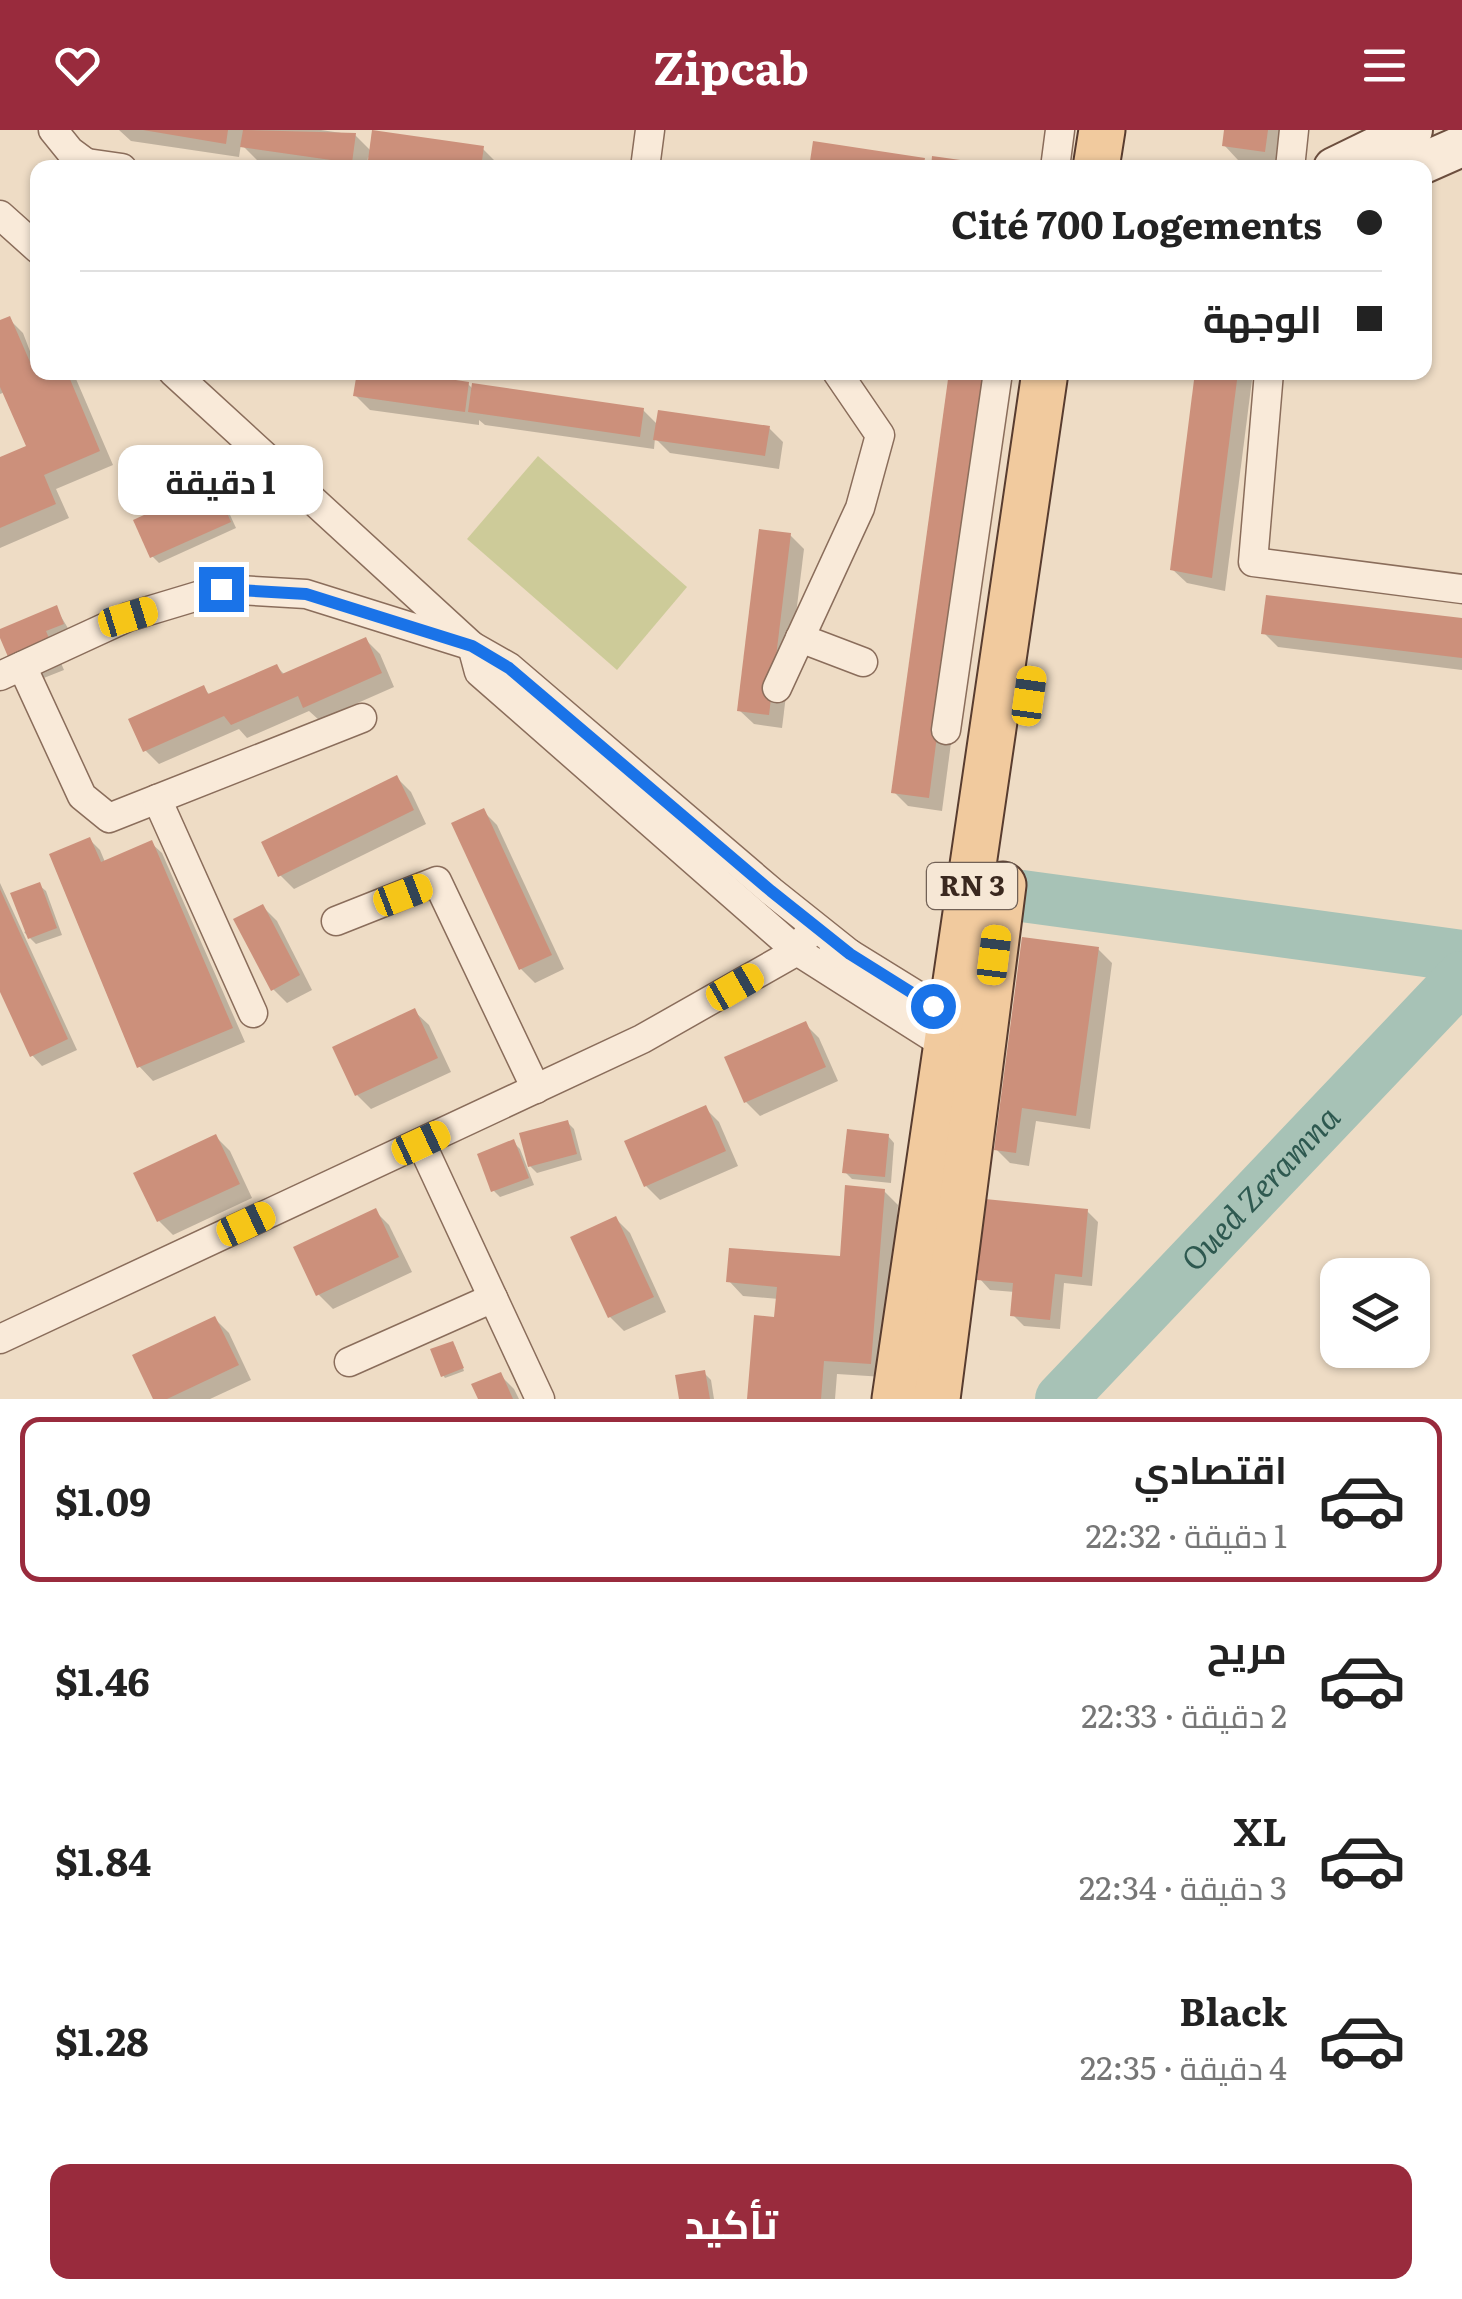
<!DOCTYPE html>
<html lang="ar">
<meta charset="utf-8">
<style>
:root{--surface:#fff;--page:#f2f2f2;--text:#222;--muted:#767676;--line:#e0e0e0;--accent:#992b3d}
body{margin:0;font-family:Literata,Cairo,serif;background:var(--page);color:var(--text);direction:rtl;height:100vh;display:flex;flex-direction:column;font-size:38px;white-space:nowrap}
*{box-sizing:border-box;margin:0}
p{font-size:32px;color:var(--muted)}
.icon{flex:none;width:55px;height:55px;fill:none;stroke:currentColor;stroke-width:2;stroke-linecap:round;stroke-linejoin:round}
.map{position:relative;height:1269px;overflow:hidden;direction:ltr}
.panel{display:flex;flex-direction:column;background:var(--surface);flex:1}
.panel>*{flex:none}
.guide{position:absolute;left:30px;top:30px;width:1402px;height:220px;border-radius:20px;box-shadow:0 2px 8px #0004;direction:rtl;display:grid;align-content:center;height:220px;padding:0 50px;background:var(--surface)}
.buttons{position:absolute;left:1320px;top:1128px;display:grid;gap:20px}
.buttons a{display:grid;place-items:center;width:110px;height:110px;border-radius:20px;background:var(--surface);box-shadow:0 2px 8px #0004;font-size:50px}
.end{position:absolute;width:45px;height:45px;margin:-22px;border:12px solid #1a73e8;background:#fff;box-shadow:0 0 0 5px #fff}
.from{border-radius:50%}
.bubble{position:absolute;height:70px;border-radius:20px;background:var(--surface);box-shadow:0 2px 8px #0004;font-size:32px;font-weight:700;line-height:70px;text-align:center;direction:rtl}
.car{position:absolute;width:30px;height:60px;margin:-30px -15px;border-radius:12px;box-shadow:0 0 8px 2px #0007;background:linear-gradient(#f5c518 24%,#345 0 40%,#f5c518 0 76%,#345 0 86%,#f5c518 0)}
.guide b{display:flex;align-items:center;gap:35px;height:95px;font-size:38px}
.guide b+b{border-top:2px solid var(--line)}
.guide i{width:25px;height:25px;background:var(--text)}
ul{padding:18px 0 0;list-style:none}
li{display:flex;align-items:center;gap:30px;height:165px;margin:0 20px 15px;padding:0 30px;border:5px solid transparent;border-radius:20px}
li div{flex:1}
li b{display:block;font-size:38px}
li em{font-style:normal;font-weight:700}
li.selected{border-color:var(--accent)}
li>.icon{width:90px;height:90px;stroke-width:1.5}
.button{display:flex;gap:20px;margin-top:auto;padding:20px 50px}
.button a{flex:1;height:115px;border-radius:20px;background:var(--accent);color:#fff;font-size:40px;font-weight:700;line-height:115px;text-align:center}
header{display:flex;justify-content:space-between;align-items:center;height:130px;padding:0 50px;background:var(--accent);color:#fff;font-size:45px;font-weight:700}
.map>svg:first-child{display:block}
</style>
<header><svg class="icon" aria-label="menu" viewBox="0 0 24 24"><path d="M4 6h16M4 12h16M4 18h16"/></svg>Zipcab<svg class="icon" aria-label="heart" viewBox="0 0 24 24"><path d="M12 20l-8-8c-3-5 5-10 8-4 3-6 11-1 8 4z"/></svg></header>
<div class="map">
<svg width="1462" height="1269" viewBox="0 0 1462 1269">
<rect width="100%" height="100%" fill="#eedcc5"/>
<!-- green -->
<polygon fill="#cdcb99" points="538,326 687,457 617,540 467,409"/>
<!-- shadow -->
<g fill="#0003">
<polygon points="119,0 321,0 355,5 371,21 483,19 497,33 496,38 378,38 368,27 367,38 309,38 257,30 241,14 239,27 131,11"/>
<polygon points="1226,0 1284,0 1279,35 1238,30 1224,15"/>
<polygon points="9,189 23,203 38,242 73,242 113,335 56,359 69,388 0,418 0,330 29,318 5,262 0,264 0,193"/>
<polygon points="952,242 1000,242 942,681 908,676 894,662"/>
<polygon points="1198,242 1253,242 1225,461 1187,453 1172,439"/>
<polygon points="468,254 474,260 643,280 658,295 769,298 783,312 779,339 670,323 655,308 654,319 485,295 479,290 479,295 370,280 356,266"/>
<polygon points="213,356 220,363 236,398 159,433 152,426"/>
<polygon points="790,405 804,419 782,598 754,594 739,580"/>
<polygon points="56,478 69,500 50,508 64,540 26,555 0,502"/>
<polygon points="1462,491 1462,540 1278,517 1264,503"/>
<polygon points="366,510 380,524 394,557 319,590 309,581 247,608 239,599 159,634 145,620 203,558 211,566 277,537 285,545"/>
<polygon points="397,648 411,662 426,694 294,759 280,745"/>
<polygon points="483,681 497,695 564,839 535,853 521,839"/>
<polygon points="90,710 100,720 105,732 151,713 162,723 245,912 153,951 139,936"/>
<polygon points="0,753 77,920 42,936 32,925 0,856"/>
<polygon points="39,755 46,761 62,805 36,814 24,802 27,801"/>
<polygon points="263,777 277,791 312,860 287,873 273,859"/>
<polygon points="1098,819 1112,833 1090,999 1036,991 1029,1036 1010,1033 996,1019"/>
<polygon points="414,881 429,895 451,942 371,979 357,965"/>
<polygon points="805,894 819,908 838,951 760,986 746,972"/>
<polygon points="705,978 719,992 738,1036 660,1070 646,1056"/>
<polygon points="567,992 574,999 582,1030 537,1043 528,1034"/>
<polygon points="888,1006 894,1013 891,1053 852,1049 845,1042"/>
<polygon points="216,1007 230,1021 252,1068 173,1105 159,1091"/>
<polygon points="513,1012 520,1019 534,1055 500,1067 494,1061"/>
<polygon points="884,1061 898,1075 884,1247 837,1244 835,1269 750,1269 777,1190 779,1169 743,1166 729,1151 842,1129"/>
<polygon points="375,1081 389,1095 412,1142 333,1179 319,1165 296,1118"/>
<polygon points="1087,1081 1098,1092 1092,1156 1064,1153 1060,1199 1024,1196 1013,1185 1015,1162 990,1160 980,1149"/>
<polygon points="616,1089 630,1103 666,1182 624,1201 610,1187"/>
<polygon points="215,1189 229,1203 251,1250 210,1269 156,1269"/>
<polygon points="455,1216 464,1241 445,1248 443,1245"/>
<polygon points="704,1243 711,1250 714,1269 682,1269"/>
<polygon points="500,1245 514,1259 519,1269 480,1269"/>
</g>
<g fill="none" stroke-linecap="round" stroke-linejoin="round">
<!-- river -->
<g stroke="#a7c2b6" stroke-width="52">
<polyline points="1022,766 1462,826"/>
<path id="s1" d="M1061 1269 1462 847"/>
</g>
</g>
<!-- building -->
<g fill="#cc907b">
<polygon points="143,0 228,0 226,14"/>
<polygon points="243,0 356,3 352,33 240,17"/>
<polygon points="372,0 484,16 481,38 418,38 368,30"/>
<polygon points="1224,0 1268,0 1265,22 1222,16"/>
<polygon points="813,11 925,28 923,38 809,38"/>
<polygon points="932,26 996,35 996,38 931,38"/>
<polygon points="10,186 30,232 38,228 38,242 67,242 100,321 44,345 56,374 0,398 0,327 26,316 0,257 0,190"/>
<polygon points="357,242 403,242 469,252 465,282 353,266"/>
<polygon points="949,242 984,242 929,668 891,663"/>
<polygon points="1195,242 1238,242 1212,448 1170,440"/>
<polygon points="472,253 644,278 640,307 468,282"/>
<polygon points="658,280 770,296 765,326 653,310"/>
<polygon points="214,353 231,392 150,428 133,390"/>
<polygon points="759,399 791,403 769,585 737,581"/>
<polygon points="1266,465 1462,488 1462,528 1261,504"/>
<polygon points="57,475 64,494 46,501 59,533 18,550 0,508 0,499"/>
<polygon points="366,507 382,543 303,578 298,566 231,595 224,586 143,622 128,589 204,555 208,564 277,534 282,544"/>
<polygon points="397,645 414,680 278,747 261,712"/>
<polygon points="484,678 552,825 519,840 451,693"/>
<polygon points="90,707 101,732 152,710 233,898 137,938 49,724"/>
<polygon points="40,752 57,798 28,809 10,763"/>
<polygon points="0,759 68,909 30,927 0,862"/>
<polygon points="263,774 300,845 271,861 233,789"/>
<polygon points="1022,807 1099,817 1076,986 1022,978 1016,1023 994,1020"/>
<polygon points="415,878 438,928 355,966 332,917"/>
<polygon points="806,891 826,937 744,973 724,927"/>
<polygon points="706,975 726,1021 644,1057 624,1011"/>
<polygon points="568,990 577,1024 528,1037 519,1003"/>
<polygon points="847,999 889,1004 885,1047 842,1043"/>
<polygon points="216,1004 240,1054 157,1092 133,1043"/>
<polygon points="514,1009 529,1048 491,1062 477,1024"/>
<polygon points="845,1055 885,1059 871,1234 824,1231 821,1269 747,1269 754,1185 774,1187 777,1157 726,1152 729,1118 840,1126"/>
<polygon points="985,1069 1088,1079 1082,1147 1055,1144 1050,1190 1010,1186 1013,1153 977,1150"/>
<polygon points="376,1078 399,1127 316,1166 293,1117"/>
<polygon points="616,1086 654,1167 608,1188 570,1107"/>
<polygon points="215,1186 239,1235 167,1269 153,1269 132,1225"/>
<polygon points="453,1211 464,1238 441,1247 430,1219"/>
<polygon points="705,1240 710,1269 679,1269 675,1245"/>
<polygon points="501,1242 513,1269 478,1269 471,1254"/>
</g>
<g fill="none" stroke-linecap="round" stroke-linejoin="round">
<defs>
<g id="minor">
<polyline points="53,0 70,21 93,38"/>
<polyline points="87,33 122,38"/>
<polyline points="645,38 650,0"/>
<polyline points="1055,38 1060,0"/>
<polyline points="1290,38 1294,0"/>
<polyline points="0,85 38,119"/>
<polyline points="173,242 472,516 479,542 797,821 956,922"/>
<polyline points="1269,242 1253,432 1462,459"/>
<polyline points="800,508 863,532"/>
<polyline points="22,536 82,666 109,688 362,588"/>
<polyline points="0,546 128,487 221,459 306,464 472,516 509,537 771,761 850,824"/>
<polyline points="777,558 860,378 880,305 837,242"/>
<polyline points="946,600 998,242"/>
<polyline points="157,669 253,883"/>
<polyline points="336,791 437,751 536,959"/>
<polyline points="833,823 850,824 960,892"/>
<polyline points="421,1013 540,1269"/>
<polyline points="0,1209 642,909 797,821 806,807"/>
<polyline points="349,1232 493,1168"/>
</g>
<g id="secondary">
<polyline points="1334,38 1412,0"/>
<polyline points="1412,38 1462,16"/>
</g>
<g id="primary">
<polyline points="1096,38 1102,0"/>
<polyline points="895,1269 1045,242"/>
<polyline points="937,1269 1003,755"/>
</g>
</defs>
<!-- minor casing -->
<use href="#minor" stroke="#8a6d5b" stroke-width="31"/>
<!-- secondary casing -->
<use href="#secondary" stroke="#6c4e3e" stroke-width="44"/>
<!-- primary casing -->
<use href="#primary" stroke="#583c2f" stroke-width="49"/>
<!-- minor -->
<use href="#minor" stroke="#f9ead9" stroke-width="28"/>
<!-- secondary -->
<use href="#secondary" stroke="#f9ead9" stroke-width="40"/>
<!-- primary -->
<use href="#primary" stroke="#f1ca9e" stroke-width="45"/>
</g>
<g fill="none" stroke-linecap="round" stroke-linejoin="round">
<!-- route -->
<polyline stroke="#1a73e8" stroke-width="12" points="221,459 306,464 472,516 509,538 771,761 850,824 933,876"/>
</g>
<g text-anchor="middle" stroke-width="9" stroke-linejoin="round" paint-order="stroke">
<!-- shield labels -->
<rect fill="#f6e7d5" stroke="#726156" stroke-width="2.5" x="927" y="733" width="90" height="46" rx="8"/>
<g font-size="28" font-weight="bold" fill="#3a281f">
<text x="972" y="766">RN 3</text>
</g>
<!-- water labels -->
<g font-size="32" font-style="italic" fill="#2e5950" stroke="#f6e7d5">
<text dy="11" stroke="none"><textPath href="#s1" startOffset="290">Oued Zeramna</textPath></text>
</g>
</g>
</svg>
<div class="buttons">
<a><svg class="icon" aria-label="layers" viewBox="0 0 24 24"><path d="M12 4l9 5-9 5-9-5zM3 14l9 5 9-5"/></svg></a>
</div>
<i class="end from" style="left:933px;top:876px"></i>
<i class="end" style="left:221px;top:459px"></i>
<div class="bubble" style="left:118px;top:315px;width:205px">1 دقيقة</div>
<i class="car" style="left:128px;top:487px;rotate:73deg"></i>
<i class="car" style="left:1029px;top:566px;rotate:8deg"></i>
<i class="car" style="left:403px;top:765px;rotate:69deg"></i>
<i class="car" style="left:994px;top:825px;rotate:7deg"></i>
<i class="car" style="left:735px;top:857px;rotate:60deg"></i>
<i class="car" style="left:421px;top:1013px;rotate:65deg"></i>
<i class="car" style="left:246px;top:1094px;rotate:65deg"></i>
<div class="guide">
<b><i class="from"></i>Cité 700 Logements</b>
<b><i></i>الوجهة</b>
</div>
</div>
<section class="panel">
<ul>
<li class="selected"><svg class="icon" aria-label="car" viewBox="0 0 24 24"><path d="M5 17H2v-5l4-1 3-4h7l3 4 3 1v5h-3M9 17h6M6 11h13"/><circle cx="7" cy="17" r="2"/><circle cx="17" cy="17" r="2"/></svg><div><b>اقتصادي</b><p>1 دقيقة · 22:32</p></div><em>$1.09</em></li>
<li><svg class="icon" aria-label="car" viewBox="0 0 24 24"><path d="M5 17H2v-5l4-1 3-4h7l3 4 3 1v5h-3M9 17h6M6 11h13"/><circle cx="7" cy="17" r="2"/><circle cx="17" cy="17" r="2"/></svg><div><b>مريح</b><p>2 دقيقة · 22:33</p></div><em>$1.46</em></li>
<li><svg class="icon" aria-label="car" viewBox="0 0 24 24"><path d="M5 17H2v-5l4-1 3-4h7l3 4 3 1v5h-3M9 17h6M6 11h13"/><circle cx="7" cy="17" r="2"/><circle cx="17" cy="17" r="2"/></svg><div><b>XL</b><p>3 دقيقة · 22:34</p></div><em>$1.84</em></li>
<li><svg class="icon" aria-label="car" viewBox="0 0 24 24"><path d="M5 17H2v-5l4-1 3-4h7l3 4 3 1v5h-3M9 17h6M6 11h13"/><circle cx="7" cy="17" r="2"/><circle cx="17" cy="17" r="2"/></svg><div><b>Black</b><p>4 دقيقة · 22:35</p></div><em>$1.28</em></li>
</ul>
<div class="button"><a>تأكيد</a></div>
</section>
